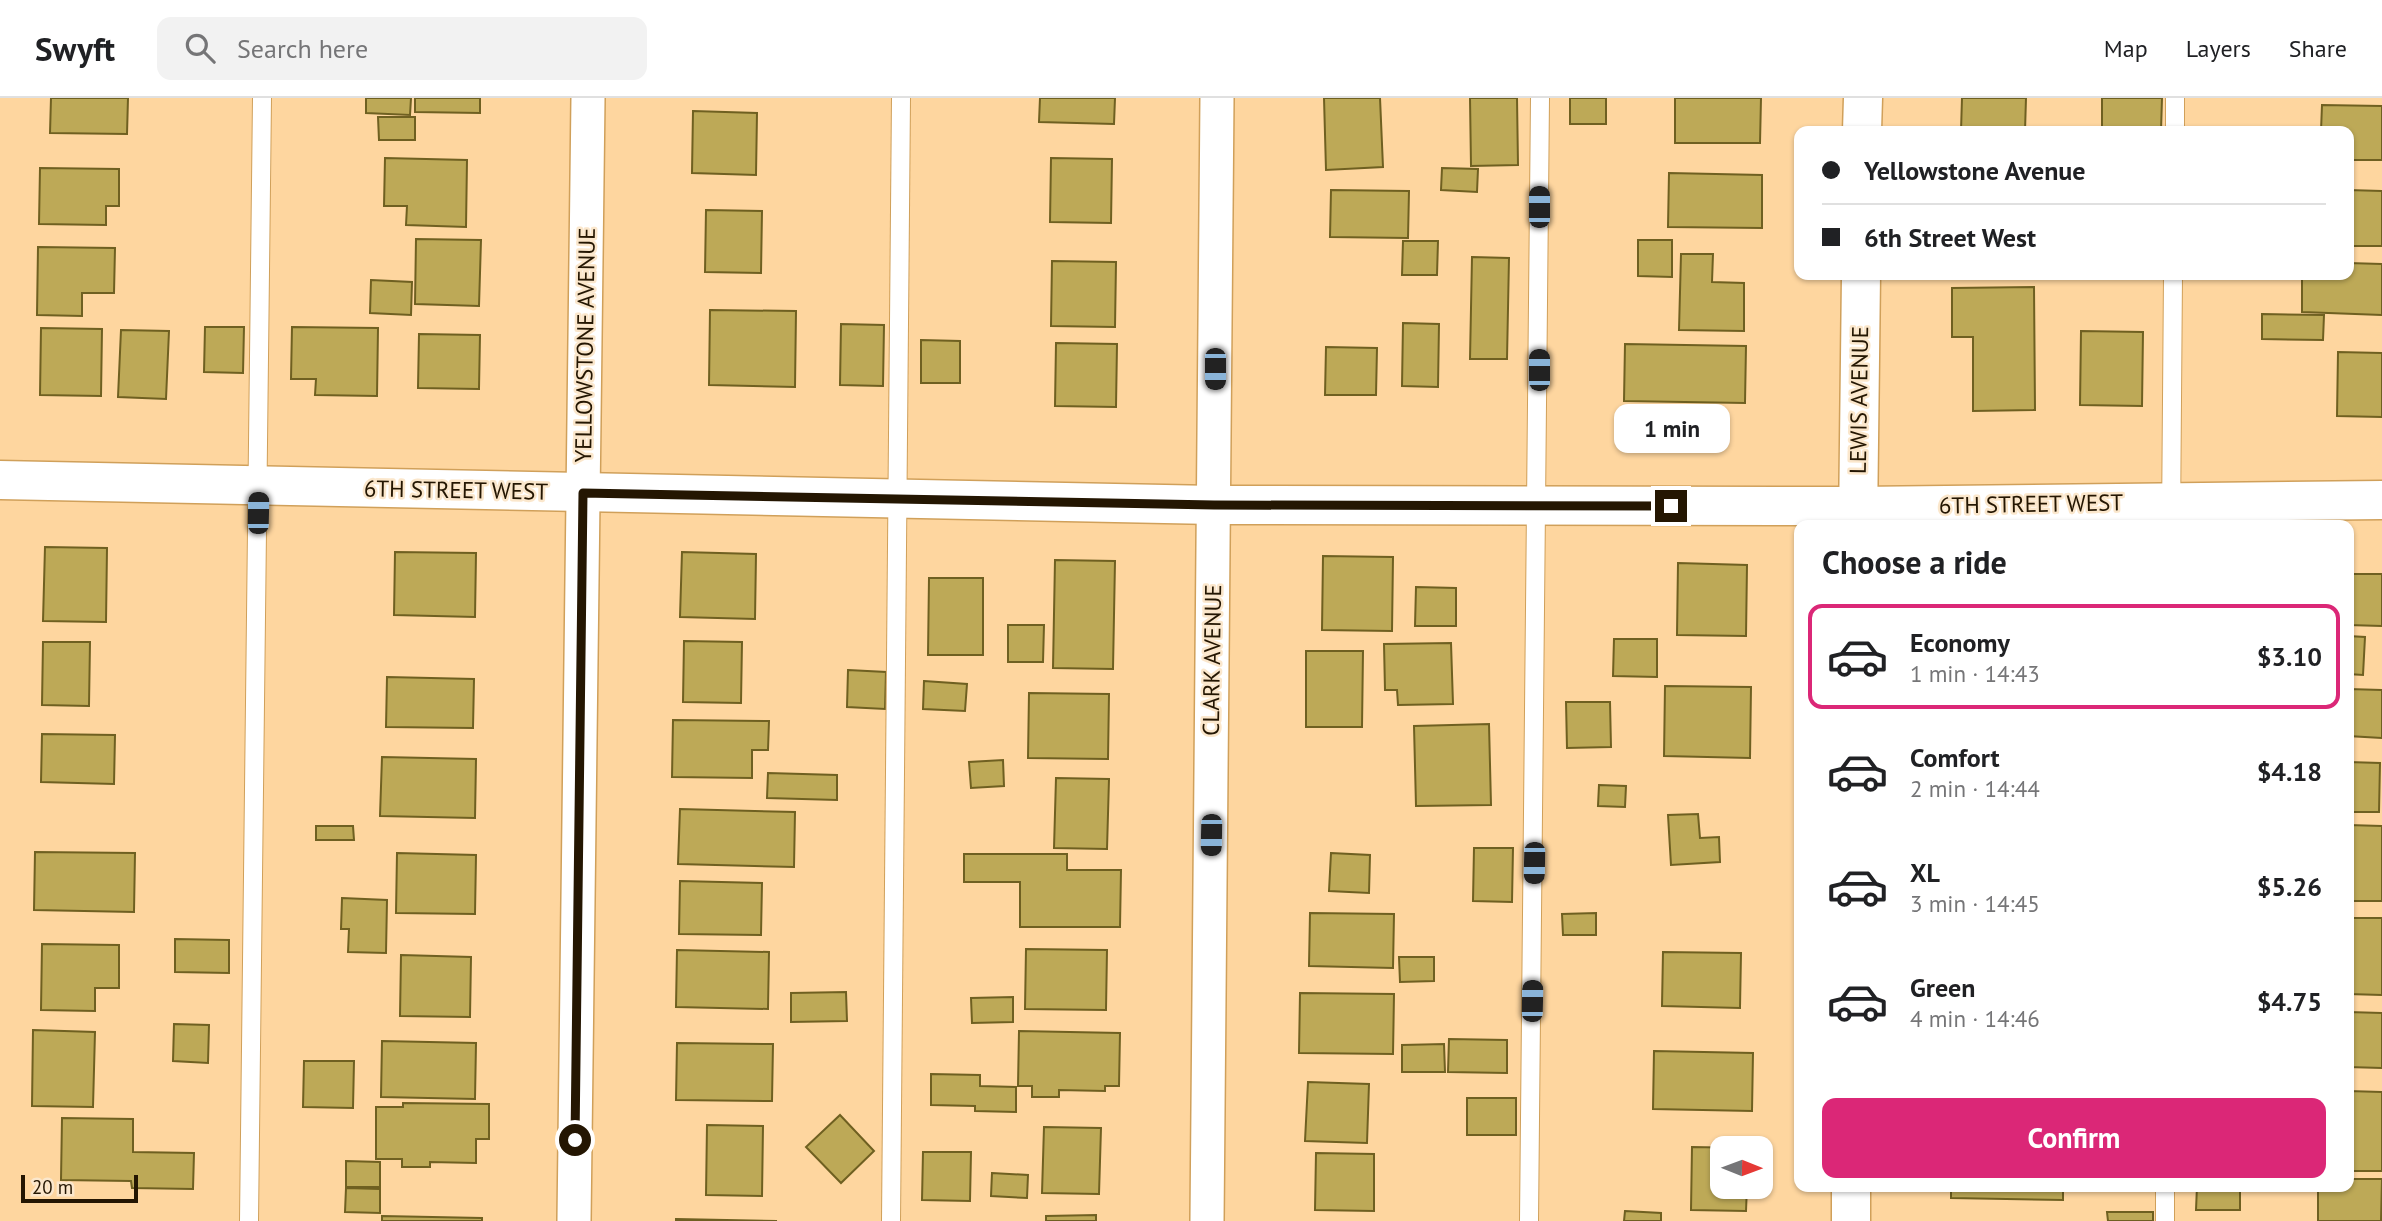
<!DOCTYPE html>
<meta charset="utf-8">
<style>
:root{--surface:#fff;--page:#f2f2f2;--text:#202124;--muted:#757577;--line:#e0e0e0;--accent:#db2777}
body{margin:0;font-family:"PT Sans",sans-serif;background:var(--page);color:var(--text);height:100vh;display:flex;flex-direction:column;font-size:26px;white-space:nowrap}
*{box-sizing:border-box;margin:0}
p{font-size:23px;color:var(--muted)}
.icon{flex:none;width:38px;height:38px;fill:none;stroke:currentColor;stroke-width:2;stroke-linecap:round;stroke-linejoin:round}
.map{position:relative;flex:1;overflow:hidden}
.side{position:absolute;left:1794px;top:422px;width:560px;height:672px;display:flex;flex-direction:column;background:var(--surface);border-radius:14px;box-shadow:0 2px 5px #0004}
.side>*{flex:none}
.top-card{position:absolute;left:1794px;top:28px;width:560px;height:154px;border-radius:14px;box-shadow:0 2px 5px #0004;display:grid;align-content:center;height:154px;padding:0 28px;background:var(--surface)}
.needle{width:46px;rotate:91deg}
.buttons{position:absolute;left:1710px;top:1038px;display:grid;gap:14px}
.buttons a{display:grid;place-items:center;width:63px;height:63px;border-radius:14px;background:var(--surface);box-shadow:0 2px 5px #0004;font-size:35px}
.scale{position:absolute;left:21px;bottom:18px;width:117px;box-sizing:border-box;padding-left:7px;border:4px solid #241602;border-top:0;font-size:19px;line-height:24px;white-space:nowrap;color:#241602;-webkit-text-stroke:5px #fbe7cc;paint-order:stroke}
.end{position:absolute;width:32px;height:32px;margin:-16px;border:9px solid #241602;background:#fff;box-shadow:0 0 0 4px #fff}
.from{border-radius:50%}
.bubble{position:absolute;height:49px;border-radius:14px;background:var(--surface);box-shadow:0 2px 5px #0004;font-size:23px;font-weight:800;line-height:49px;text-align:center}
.car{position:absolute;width:21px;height:42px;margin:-21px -10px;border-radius:9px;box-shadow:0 0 5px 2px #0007;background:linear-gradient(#222 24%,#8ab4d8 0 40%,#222 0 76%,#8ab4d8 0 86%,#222 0)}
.top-card b{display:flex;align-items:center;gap:24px;height:66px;font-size:26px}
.top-card b+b{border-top:2px solid var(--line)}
.top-card i{width:18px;height:18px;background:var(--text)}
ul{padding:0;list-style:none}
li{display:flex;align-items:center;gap:21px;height:105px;margin:0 14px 10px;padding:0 14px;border:4px solid transparent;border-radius:14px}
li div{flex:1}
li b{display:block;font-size:26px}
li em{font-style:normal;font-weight:800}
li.active{border-color:var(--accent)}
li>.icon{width:63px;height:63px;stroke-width:1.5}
h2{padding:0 28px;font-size:32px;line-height:84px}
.cta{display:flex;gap:14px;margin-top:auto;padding:14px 28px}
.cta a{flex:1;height:80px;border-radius:14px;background:var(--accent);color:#fff;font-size:28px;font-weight:800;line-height:80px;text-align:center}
header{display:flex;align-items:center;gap:42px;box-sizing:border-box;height:98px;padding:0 35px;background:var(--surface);border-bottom:2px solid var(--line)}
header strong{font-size:33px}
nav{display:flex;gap:38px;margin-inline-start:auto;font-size:24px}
.search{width:490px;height:63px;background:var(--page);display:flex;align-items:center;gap:18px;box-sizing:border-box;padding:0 24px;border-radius:14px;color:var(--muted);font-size:26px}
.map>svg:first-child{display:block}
</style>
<header>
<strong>Swyft</strong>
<div class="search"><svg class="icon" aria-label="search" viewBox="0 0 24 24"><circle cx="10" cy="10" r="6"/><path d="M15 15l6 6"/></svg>Search here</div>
<nav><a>Map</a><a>Layers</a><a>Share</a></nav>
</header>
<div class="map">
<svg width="2382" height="1123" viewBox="0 0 2382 1123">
<rect width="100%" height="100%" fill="#fed69f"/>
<!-- building -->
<g fill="#bda957" stroke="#6f6021" stroke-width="2">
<polygon points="51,0 128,0 127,36 50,35"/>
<polygon points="366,0 411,0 410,17 366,15"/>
<polygon points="415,0 480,0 480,15 415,14"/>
<polygon points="1040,0 1115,0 1114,26 1039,24"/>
<polygon points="1324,0 1380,0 1383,69 1326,72"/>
<polygon points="1470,0 1517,0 1518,67 1471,68"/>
<rect x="1570" y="0" width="36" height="26"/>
<polygon points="1675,0 1761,0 1760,45 1675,45"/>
<polygon points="1962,0 2026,0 2025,33 1961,33"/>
<polygon points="2102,0 2162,0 2161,33 2102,33"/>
<polygon points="2322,7 2382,8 2382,62 2348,62 2348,33 2321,33"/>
<polygon points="693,13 757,15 756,77 692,75"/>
<polygon points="378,19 415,19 415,42 379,42"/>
<polygon points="2077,29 2077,33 2034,33 2034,30"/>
<polygon points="385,60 467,62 466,129 406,127 407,108 384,108"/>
<polygon points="1051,60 1112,61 1111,125 1050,124"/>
<polygon points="40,70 119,71 119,108 106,108 106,127 39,126"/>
<polygon points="1442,70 1478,71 1477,94 1441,92"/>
<polygon points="1669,75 1762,77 1762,130 1668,129"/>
<polygon points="1331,92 1409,93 1408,140 1330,139"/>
<polygon points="2348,92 2382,93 2382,148 2348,148"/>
<polygon points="706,112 762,113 761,175 705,174"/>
<polygon points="416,141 481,142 479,208 415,206"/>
<polygon points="1638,142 1672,142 1672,179 1638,178"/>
<polygon points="1403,143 1438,143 1437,177 1402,177"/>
<polygon points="38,149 115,150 114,195 82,195 82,218 37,217"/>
<polygon points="1681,156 1713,156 1712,184 1744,185 1744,233 1679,232"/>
<polygon points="1472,159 1509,160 1507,261 1470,261"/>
<polygon points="1052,163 1116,164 1115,229 1051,228"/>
<polygon points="2348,165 2382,166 2382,217 2302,214 2302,177 2348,177"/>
<polygon points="371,182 412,184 411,217 370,215"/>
<polygon points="2034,189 2035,312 1973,313 1973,239 1952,239 1952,190"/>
<polygon points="710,212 796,213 795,289 709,287"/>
<polygon points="2262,216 2324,217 2323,242 2262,241"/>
<polygon points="1403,225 1439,226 1438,289 1402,288"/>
<polygon points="841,226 884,227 883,288 840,287"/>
<polygon points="205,229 244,229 243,275 204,274"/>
<polygon points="292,229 378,230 377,298 315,297 316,281 291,281"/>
<polygon points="41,230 102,231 101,298 40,297"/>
<polygon points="121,232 169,233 166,301 118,299"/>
<polygon points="2081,233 2143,234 2142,308 2080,307"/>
<polygon points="419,236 480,237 479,291 418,290"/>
<polygon points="921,242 960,243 960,285 921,285"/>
<polygon points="1056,245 1117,246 1116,309 1055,308"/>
<polygon points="1625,246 1746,248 1745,305 1624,303"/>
<polygon points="1326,249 1377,250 1376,297 1325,297"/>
<polygon points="2338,254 2382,255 2382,319 2337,318"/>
<polygon points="45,449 107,450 106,524 43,523"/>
<polygon points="395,454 476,455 475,519 394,517"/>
<polygon points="682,454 756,456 755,521 680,519"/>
<polygon points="1323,458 1393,459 1392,533 1322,532"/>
<polygon points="1055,462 1115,463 1113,571 1053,570"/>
<polygon points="1678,465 1747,467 1746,538 1677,537"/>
<polygon points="2348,476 2382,476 2382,528 2348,527"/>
<polygon points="929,480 983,480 983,557 928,557"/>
<polygon points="1416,489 1456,490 1456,528 1415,528"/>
<polygon points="1008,527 1044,527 1043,564 1008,564"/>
<polygon points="2348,538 2365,539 2363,577 2348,576"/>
<polygon points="1614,541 1657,541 1657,579 1613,578"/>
<polygon points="684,543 742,544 741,605 683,604"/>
<polygon points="43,544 90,544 89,608 42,607"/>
<polygon points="1451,545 1453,606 1398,607 1397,592 1385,592 1384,546"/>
<polygon points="1306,553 1363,553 1362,629 1306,629"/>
<polygon points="848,572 886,574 885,611 847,609"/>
<polygon points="387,579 474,581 473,630 386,629"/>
<polygon points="924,583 967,586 965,613 923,611"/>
<polygon points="1665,588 1751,589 1750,660 1664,658"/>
<polygon points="2348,591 2382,592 2382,640 2348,638"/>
<polygon points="1029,595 1109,596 1108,661 1028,660"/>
<polygon points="1566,604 1610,604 1611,649 1567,650"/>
<polygon points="673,622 769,623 768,652 752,652 752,680 672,679"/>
<polygon points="1489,626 1491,707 1416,708 1414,628"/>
<polygon points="42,636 115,637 114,686 41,684"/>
<polygon points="382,659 476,661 475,720 380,718"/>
<polygon points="1003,662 1004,688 971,690 969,664"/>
<polygon points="2348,664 2380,665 2379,714 2348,714"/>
<polygon points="768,675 837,677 837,702 767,700"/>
<polygon points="1056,680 1109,681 1107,751 1054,750"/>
<polygon points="1599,687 1626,688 1625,709 1598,708"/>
<polygon points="680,711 795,714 794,769 678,766"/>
<polygon points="1698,716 1700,740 1719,739 1720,764 1671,767 1668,717"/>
<polygon points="2348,727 2382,728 2382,803 2348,803"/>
<polygon points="316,728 353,728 354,742 316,742"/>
<polygon points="1474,750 1513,750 1512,804 1473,803"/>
<polygon points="35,754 135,755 134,814 34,812"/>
<polygon points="397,755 476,757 475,816 396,815"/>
<polygon points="1331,755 1370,757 1369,795 1329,793"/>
<polygon points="964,756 1067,756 1067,772 1121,772 1120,829 1020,829 1020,784 964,784"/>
<polygon points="680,783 762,785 761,837 679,836"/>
<polygon points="342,800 387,802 386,855 348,854 349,831 341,831"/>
<polygon points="1310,815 1394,816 1393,870 1309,868"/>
<polygon points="1596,815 1596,837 1563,837 1562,816"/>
<polygon points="2348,820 2382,820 2382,897 2348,896"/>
<polygon points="175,841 229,842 229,875 175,874"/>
<polygon points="42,846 119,847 119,890 95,890 95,913 41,912"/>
<polygon points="1026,851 1107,852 1106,912 1025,911"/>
<polygon points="677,852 769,854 768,911 676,909"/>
<polygon points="1663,854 1741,855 1740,910 1662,908"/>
<polygon points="401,857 471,859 470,919 400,918"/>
<polygon points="1399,859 1434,859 1434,883 1400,884"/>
<polygon points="846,894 847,923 791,924 791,895"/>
<polygon points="1300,895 1394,896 1393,956 1299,955"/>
<polygon points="1013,899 1013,924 972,925 971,900"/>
<polygon points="2348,914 2382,915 2382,970 2348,969"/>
<polygon points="174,926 209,927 208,965 173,963"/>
<polygon points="33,932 95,934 93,1009 32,1008"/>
<polygon points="1019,933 1120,935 1119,988 1105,988 1105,993 1059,992 1059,999 1032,999 1032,988 1018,988"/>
<polygon points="1449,941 1507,942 1507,975 1448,974"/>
<polygon points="382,943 476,945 475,1001 381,999"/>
<polygon points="677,945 773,946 772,1003 676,1002"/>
<polygon points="1444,946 1445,974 1402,974 1402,947"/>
<polygon points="1654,953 1753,955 1752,1013 1653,1011"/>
<polygon points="304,963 354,963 353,1010 303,1009"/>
<polygon points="931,976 980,977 980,988 1016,989 1016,1014 975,1013 975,1008 931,1007"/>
<polygon points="1308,984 1369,986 1367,1045 1305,1043"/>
<polygon points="2348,993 2382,994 2382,1073 2348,1073"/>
<rect x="1467" y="1000" width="49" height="37"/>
<polygon points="403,1005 489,1006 489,1041 476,1041 476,1065 430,1064 430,1069 402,1069 402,1061 376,1061 376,1009 403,1009"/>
<polygon points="840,1017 874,1053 841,1085 806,1049"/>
<polygon points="62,1020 133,1021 133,1054 194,1055 193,1091 132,1090 131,1083 61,1082"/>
<polygon points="707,1027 763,1028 762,1098 706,1097"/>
<polygon points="1044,1029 1101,1030 1099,1096 1042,1095"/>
<polygon points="1692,1049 1747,1050 1722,1050 1722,1088 1747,1088 1746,1113 1691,1112"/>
<polygon points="923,1054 971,1054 970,1103 922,1102"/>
<polygon points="1316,1055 1374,1056 1374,1113 1315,1112"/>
<polygon points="346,1063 380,1064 380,1089 346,1089"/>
<polygon points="992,1075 1028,1077 1027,1100 991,1098"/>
<polygon points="2348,1081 2382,1081 2381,1123 2318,1123 2318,1088 2348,1088"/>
<polygon points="1951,1088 2063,1088 2063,1102 1951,1100"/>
<polygon points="2197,1088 2240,1088 2240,1112 2196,1112"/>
<polygon points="346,1090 380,1091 380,1115 345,1114"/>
<polygon points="1625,1113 1661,1115 1661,1123 1624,1123"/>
<polygon points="2107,1114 2153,1114 2153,1123 2108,1123"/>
<polygon points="1096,1117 1096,1123 1046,1123 1046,1118"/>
<polygon points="382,1118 482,1120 482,1123 382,1123"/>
<polygon points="676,1121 777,1123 676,1123"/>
</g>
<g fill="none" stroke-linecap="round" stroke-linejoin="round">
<defs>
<g id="service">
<polyline points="2175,33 2175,0"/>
<polyline points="2171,427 2173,177"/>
<polyline points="249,1123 262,0"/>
<polyline points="891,1123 901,0"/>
<polyline points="1529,1123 1540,0"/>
<polyline points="2165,1123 2165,1088"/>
</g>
<g id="minor">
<polyline points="574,1123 588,0"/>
<polyline points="1207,1123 1217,0"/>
</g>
<g id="tertiary">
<polyline points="1862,33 1863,0"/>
<polyline points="0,382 1214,407 1858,408 2382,402"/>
<polyline points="1858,427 1861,177"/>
<polyline points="1851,1123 1851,1088"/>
</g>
</defs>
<!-- service casing -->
<use href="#service" stroke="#d0a05a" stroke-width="20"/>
<!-- minor casing -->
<use href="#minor" stroke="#d0a05a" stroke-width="36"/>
<!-- tertiary casing -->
<use href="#tertiary" stroke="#d0a05a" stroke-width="41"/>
<!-- service -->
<use href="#service" stroke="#fff" stroke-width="18"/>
<!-- minor -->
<use href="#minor" stroke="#fff" stroke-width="33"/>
<!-- tertiary -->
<use href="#tertiary" stroke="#fff" stroke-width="38"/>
</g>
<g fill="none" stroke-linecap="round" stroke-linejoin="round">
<!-- route -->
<polyline stroke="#241602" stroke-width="9" points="575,1042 583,395 1214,407 1671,408"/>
</g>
<g text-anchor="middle" stroke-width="5" stroke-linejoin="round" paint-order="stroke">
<!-- street labels -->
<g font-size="23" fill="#241602" stroke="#fbe7cc">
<text transform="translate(585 247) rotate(-89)" y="8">YELLOWSTONE AVENUE</text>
<text transform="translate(1859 302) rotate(-89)" y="8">LEWIS AVENUE</text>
<text transform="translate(456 392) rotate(1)" y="8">6TH STREET WEST</text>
<text transform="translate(2031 406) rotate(-1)" y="8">6TH STREET WEST</text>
<text transform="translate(1212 562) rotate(-89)" y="8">CLARK AVENUE</text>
</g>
</g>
</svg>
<div class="buttons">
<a><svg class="needle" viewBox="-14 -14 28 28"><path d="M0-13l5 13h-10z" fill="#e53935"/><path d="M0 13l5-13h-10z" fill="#757577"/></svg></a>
</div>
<div class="scale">20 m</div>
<i class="end from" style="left:575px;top:1042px"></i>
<i class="end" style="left:1671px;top:408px"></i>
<div class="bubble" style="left:1614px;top:306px;width:116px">1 min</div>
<i class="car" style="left:1539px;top:109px;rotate:0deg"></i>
<i class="car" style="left:1215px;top:271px;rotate:180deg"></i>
<i class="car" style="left:1539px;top:272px;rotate:0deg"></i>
<i class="car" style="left:258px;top:415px;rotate:1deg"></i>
<i class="car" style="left:1211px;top:737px;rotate:181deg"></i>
<i class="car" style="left:1534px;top:765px;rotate:181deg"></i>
<i class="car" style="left:1532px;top:903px;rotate:1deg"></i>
<div class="top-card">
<b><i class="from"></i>Yellowstone Avenue</b>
<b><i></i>6th Street West</b>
</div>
<section class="side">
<h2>Choose a ride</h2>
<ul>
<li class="active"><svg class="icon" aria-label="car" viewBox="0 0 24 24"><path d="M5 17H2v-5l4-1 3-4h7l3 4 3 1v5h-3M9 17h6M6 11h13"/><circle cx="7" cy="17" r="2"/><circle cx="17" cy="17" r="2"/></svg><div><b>Economy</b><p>1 min · 14:43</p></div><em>$3.10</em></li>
<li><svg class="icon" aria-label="car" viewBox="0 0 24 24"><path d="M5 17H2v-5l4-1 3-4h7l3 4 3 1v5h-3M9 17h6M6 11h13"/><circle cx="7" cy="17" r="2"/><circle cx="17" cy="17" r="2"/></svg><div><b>Comfort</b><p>2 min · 14:44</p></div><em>$4.18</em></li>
<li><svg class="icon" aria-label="car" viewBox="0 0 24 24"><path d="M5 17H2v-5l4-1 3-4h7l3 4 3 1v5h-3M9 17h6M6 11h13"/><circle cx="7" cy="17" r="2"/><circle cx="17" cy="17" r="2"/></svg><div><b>XL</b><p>3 min · 14:45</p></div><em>$5.26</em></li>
<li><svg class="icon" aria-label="car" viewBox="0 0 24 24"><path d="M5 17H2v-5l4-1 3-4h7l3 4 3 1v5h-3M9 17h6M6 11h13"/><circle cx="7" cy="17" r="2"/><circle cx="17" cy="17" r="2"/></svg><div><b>Green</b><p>4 min · 14:46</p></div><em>$4.75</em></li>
</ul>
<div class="cta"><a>Confirm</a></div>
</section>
</div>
